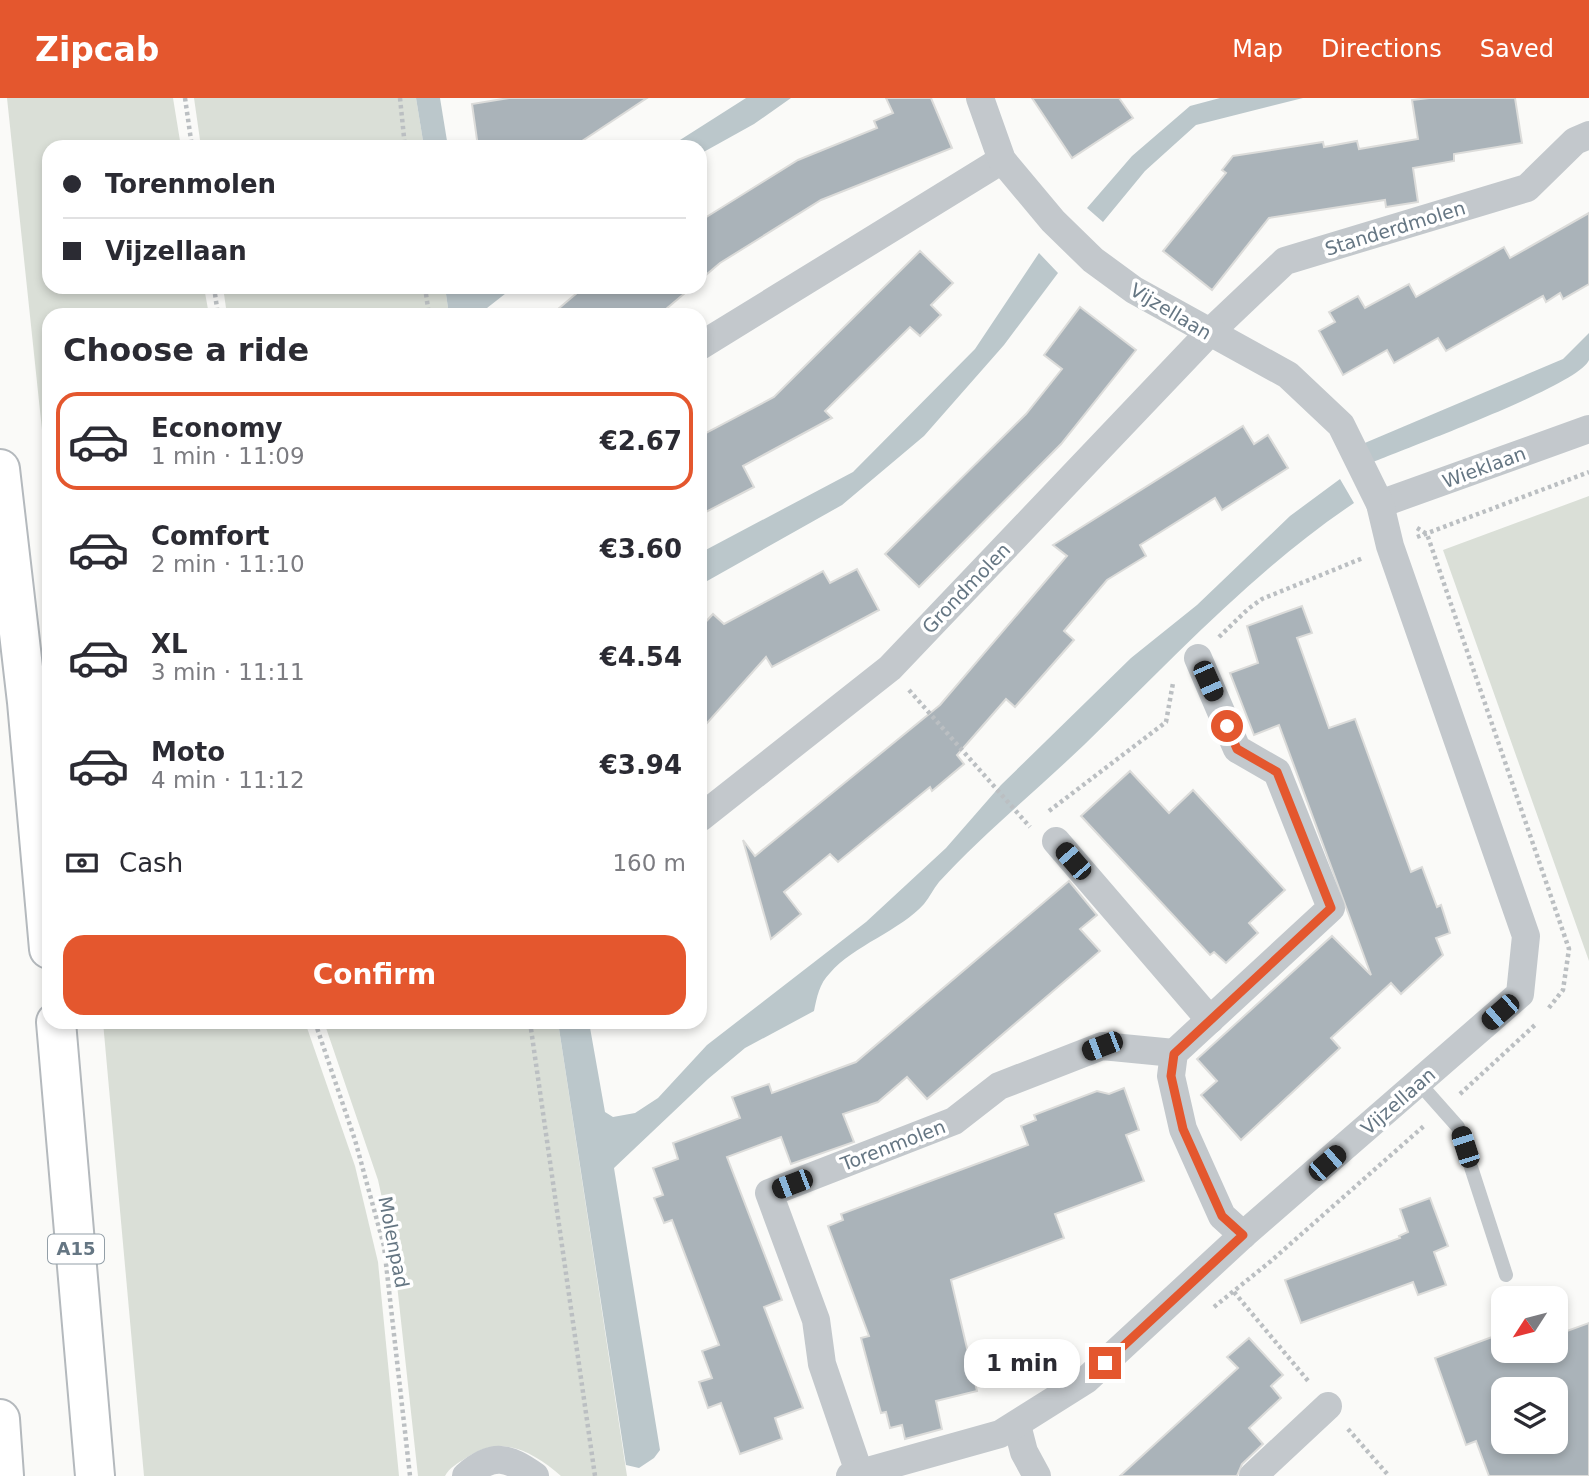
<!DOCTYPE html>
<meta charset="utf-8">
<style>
:root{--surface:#fff;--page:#f7f7f7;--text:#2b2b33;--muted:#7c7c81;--line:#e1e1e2;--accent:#e4572e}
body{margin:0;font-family:"DejaVu Sans",sans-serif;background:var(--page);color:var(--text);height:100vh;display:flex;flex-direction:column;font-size:26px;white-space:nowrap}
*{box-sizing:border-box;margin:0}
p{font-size:23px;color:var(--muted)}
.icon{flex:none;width:38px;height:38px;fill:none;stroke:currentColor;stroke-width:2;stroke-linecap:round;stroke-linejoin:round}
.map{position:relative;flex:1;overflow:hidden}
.side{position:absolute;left:42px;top:210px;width:665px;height:721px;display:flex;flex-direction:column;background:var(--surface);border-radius:21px;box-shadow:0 4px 10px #0003}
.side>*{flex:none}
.top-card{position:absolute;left:42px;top:42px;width:665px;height:154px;border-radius:21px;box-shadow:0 4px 10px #0003;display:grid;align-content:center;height:154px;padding:0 21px;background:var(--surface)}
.needle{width:46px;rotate:234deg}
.controls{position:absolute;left:1491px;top:1188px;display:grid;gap:14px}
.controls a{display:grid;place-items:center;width:77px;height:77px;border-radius:14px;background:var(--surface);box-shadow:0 4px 10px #0003;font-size:35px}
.end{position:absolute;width:32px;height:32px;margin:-16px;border:9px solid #e4572e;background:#fff;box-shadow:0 0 0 4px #fff}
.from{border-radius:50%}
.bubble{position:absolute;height:49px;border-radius:21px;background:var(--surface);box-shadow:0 4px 10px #0003;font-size:23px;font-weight:600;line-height:49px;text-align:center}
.car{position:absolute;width:21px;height:42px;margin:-21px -10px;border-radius:9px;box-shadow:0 0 5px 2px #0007;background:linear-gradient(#222 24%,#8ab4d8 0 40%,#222 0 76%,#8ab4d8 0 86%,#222 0)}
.top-card b{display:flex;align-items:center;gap:24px;height:66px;font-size:26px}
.top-card b+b{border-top:2px solid var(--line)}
.top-card i{width:18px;height:18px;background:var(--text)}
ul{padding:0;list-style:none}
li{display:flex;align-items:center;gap:21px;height:98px;margin:0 14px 10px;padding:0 7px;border:4px solid transparent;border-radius:21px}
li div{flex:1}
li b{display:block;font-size:26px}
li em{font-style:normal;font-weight:600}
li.selected{border-color:var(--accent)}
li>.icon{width:63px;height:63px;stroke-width:1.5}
h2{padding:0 21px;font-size:32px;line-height:84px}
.pay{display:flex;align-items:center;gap:18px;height:77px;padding:0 21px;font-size:26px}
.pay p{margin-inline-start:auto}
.button{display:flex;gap:14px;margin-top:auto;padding:14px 21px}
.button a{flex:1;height:80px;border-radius:21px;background:var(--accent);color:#fff;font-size:28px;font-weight:600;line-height:80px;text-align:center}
header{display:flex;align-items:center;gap:42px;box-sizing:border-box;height:98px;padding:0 35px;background:var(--accent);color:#fff}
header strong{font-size:33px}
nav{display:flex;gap:38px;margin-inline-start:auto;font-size:24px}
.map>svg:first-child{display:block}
</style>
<header>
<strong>Zipcab</strong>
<nav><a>Map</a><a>Directions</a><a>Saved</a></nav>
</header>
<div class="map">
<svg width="1589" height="1378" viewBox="0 0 1589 1378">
<rect width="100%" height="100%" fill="#fafaf8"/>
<!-- green -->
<g fill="#dadfd7">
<polygon points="7,0 173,0 181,49 49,49 49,189 204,189 209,217 49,217 49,398"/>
<polygon points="194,0 416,0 424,49 201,49"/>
<polygon points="223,189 445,189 449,217 227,217"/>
<polygon points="1589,398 1589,863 1443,452"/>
<polygon points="103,924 305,924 355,1068 378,1164 399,1378 144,1378"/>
<path d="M324 924H558L627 1378H561C533 1354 501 1335 466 1360 458 1365 449 1370 445 1378H418L393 1150 378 1082Z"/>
</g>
<!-- water -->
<g fill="#bbc7cb">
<polygon points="416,0 440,0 448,49 424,49"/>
<polygon points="746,0 791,0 754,26 700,56 700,49 669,49"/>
<polygon points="1220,0 1303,0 1196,27 1145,73 1103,124 1087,110 1132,58 1190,8"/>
<polygon points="1039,155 1058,175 1004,247 924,338 842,407 700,487 700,455 853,374 975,251"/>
<polygon points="445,189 514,189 487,210 483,217 449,217"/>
<path d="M1589 235C1589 242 1589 255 1589 262 1580 287 1404 351 1371 365L1360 347 1563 261Z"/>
<path d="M1340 381 1354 405C1253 473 1172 562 1085 646 1037 692 985 734 939 784 933 791 930 799 924 806 901 832 853 848 830 875 819 886 817 899 814 913L745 950 708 981 614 1070 660 1352 654 1360 639 1370 626 1367 558 924H589L605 1014 613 1019 635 1015 658 1000 707 947 866 824 946 750 1001 687 1131 560 1197 507 1290 418Z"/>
</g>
<!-- building -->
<g fill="#aab3b9" stroke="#dcdcda" stroke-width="2" fill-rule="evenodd">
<polygon points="509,0 647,0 573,49 478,49 472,6"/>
<polygon points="886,0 931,0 952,50 821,102 720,165 700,182 700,123 798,62 877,30 874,23 893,15"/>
<polygon points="1032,0 1119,0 1133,20 1072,60"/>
<polygon points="1429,0 1515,0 1522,45 1454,56 1454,63 1413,70 1418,104 1386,109 1385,102 1269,120 1212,192 1163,153 1226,75 1222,72 1233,58 1323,44 1324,49 1357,43 1359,51 1418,41 1412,2"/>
<polygon points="1589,115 1589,186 1563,201 1560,195 1546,204 1543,198 1446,253 1438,240 1394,265 1387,252 1343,277 1319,233 1335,224 1329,214 1358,198 1365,210 1409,186 1416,199 1504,149 1510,160"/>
<polygon points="920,153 953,185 931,207 941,217 920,238 910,229 825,313 832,320 743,368 754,389 700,417 700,338 774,299"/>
<polygon points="584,189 692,189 659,217 551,217"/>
<polygon points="1080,209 1136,252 1061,346 919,489 885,456 1026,316 1062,271 1044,257"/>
<polygon points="1243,328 1254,346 1268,337 1288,370 1222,412 1215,400 1140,447 1146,458 1107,482 1064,533 1074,542 1015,609 1006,601 957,657 964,666 932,693 930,689 838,764 830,756 784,794 801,816 771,841 743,742 755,758 940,607 1067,458 1053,447"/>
<polygon points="857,471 879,512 772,569 766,559 700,633 700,530 713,516 724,526 823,473 830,485"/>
<polygon points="1302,508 1312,535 1297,540 1329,630 1355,621 1411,774 1422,769 1437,809 1441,807 1450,835 1436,840 1443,857 1401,896 1391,885 1331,940 1340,950 1241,1042 1201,997 1217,983 1197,961 1332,838 1371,877 1279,627 1254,637 1230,575 1258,565 1247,528"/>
<polygon points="1130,673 1169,715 1193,692 1285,792 1249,825 1258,835 1226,865 1214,854 1210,857 1081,718"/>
<polygon points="1069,783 1097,817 1080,831 1100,853 927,1001 907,979 878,1004 843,1016 854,1044 791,1066 781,1039 727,1059 782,1202 764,1209 803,1310 775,1320 782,1341 740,1356 721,1305 708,1310 699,1284 712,1280 702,1253 719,1247 672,1122 664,1125 654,1100 663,1097 653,1070 678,1061 673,1045 740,1020 732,999 769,986 772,995 856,964"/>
<polygon points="1124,990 1139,1032 1126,1037 1144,1083 1055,1116 1064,1140 951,1182 977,1293 936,1303 942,1331 905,1341 902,1327 890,1330 886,1314 881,1315 861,1240 869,1238 828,1128 843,1122 841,1116 1028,1047 1021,1028 1036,1022 1034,1017 1097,993 1109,996"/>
<polygon points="1430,1100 1448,1148 1434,1154 1446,1187 1418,1197 1413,1184 1301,1225 1285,1182 1400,1140 1399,1138 1408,1134 1400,1111"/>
<path d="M1589 1225V1378H1489L1476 1343 1466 1347 1435 1260 1503 1235V1253H1556V1237ZM1503 1292H1556V1344H1503Z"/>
<polygon points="1249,1240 1283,1277 1271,1288 1281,1300 1249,1330 1263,1346 1242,1366 1237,1378 1120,1378 1238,1270 1227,1259"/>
</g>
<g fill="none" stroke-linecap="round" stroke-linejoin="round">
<defs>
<g id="highway">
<polyline points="0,371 27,604 49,851"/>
<polyline points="56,924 95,1378"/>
<polyline points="0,1321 4,1378"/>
</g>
</defs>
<!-- highway casing -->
<use href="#highway" stroke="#b4b9bd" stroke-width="42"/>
<!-- path -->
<g stroke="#bbbfc2" stroke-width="4.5" stroke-dasharray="3.5 3.5" stroke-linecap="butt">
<polyline points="185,0 192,49"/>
<polyline points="400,0 405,49"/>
<polyline points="214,189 218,217"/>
<polyline points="425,189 429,217"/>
<polyline points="1417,430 1427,436 1569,851 1563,892 1548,911"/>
<polyline points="1417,439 1589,374"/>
<polyline points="1219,539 1248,511 1262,501 1363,460"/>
<polyline points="909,592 1030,729"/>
<polyline points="1049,713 1166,624 1173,585"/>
<polyline points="315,924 355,1042 384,1148 410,1378"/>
<polyline points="530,924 595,1378"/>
<polyline points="1460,996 1536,926"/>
<polyline points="1234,1194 1309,1284"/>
<polyline points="1214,1209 1271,1163 1425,1027"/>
<polyline points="1348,1331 1389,1378"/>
</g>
<!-- lane -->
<polyline stroke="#c3c8cc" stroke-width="14" points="1419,985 1458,1029 1506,1177"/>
<!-- street -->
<g stroke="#c3c8cc" stroke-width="28">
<polyline points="700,248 1002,62"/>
<polyline points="1380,406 1589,331"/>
<polyline points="1198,560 1237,651 1277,674 1331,810 1174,955 1171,978 1183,1031 1222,1118 1243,1137"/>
<polyline points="700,720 890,570 1209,235 1285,163 1527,90 1575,43 1589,37"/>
<polyline points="1056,743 1210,922"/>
<polyline points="1017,1327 1024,1354 1037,1378"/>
<polyline points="860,1377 822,1266 816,1222 769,1095 954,1023 999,988 1102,948 1174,955"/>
<path d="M466 1378C493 1354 508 1359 535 1378"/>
<polyline points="850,1378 1000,1336 1086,1282 1243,1137 1520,896 1526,838 1390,448 1380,406 1341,327 1288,277 1134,192 1093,162 1053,123 1002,62 980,0"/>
<polyline points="1253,1378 1328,1308"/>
</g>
<!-- highway -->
<use href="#highway" stroke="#fff" stroke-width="38"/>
</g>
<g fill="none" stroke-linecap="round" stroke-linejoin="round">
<!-- route -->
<polyline stroke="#e4572e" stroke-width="9" points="1105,1265 1243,1137 1222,1118 1183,1031 1171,978 1174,956 1331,810 1277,674 1237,651 1227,628"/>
</g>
<g text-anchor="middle" stroke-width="7" stroke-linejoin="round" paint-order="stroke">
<!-- shield labels -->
<rect fill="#fff" stroke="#939fa8" stroke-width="2" x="48" y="1136.5" width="56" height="29" rx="5"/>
<g font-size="18" font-weight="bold" fill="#657683">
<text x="76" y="1157">A15</text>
</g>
<!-- street labels -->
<g font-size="19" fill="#657683" stroke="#fff">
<text transform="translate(1395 130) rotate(-17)" y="7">Standerdmolen</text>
<text transform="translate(1171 213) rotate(31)" y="7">Vijzellaan</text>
<text transform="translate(1484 369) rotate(-20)" y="7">Wieklaan</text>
<text transform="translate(966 490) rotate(-46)" y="7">Grondmolen</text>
<text transform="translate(1398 1003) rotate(-41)" y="7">Vijzellaan</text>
<text transform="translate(893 1047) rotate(-21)" y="7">Torenmolen</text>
<text transform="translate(394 1144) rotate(79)" y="7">Molenpad</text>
</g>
</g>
</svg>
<div class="controls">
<a><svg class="needle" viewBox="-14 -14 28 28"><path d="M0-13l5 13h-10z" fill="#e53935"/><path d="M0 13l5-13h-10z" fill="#7c7c81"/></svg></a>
<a><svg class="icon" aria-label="layers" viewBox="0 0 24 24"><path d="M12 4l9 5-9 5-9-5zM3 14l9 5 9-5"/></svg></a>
</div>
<i class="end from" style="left:1227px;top:628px"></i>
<i class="end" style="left:1105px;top:1265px"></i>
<div class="bubble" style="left:964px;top:1241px;width:116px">1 min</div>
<i class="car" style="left:1208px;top:583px;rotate:156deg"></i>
<i class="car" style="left:1073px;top:763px;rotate:319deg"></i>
<i class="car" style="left:1500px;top:914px;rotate:229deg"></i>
<i class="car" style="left:1102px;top:948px;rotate:249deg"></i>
<i class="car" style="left:1465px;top:1049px;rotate:342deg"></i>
<i class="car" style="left:1327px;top:1065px;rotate:49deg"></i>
<i class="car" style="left:792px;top:1086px;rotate:249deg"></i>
<div class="top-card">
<b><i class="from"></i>Torenmolen</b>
<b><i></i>Vijzellaan</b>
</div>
<section class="side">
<h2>Choose a ride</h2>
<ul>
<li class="selected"><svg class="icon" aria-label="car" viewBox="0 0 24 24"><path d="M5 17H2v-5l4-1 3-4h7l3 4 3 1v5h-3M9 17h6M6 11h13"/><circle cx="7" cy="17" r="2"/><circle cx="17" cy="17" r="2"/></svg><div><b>Economy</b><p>1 min · 11:09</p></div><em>€2.67</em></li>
<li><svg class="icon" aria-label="car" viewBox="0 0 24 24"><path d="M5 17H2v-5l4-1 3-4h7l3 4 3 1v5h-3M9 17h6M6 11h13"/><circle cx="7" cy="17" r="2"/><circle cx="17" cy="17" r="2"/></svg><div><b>Comfort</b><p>2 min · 11:10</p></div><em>€3.60</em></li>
<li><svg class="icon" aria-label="car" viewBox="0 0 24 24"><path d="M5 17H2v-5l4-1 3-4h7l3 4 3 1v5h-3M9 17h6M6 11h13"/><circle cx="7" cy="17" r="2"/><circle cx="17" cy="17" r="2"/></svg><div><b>XL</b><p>3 min · 11:11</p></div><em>€4.54</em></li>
<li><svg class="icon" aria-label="car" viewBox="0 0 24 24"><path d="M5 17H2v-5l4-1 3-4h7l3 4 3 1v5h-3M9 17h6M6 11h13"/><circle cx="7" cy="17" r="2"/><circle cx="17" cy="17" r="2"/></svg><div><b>Moto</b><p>4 min · 11:12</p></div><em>€3.94</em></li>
</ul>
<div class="pay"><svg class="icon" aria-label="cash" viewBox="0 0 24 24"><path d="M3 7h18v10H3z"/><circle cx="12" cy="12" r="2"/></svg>Cash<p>160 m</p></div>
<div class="button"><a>Confirm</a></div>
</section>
</div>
